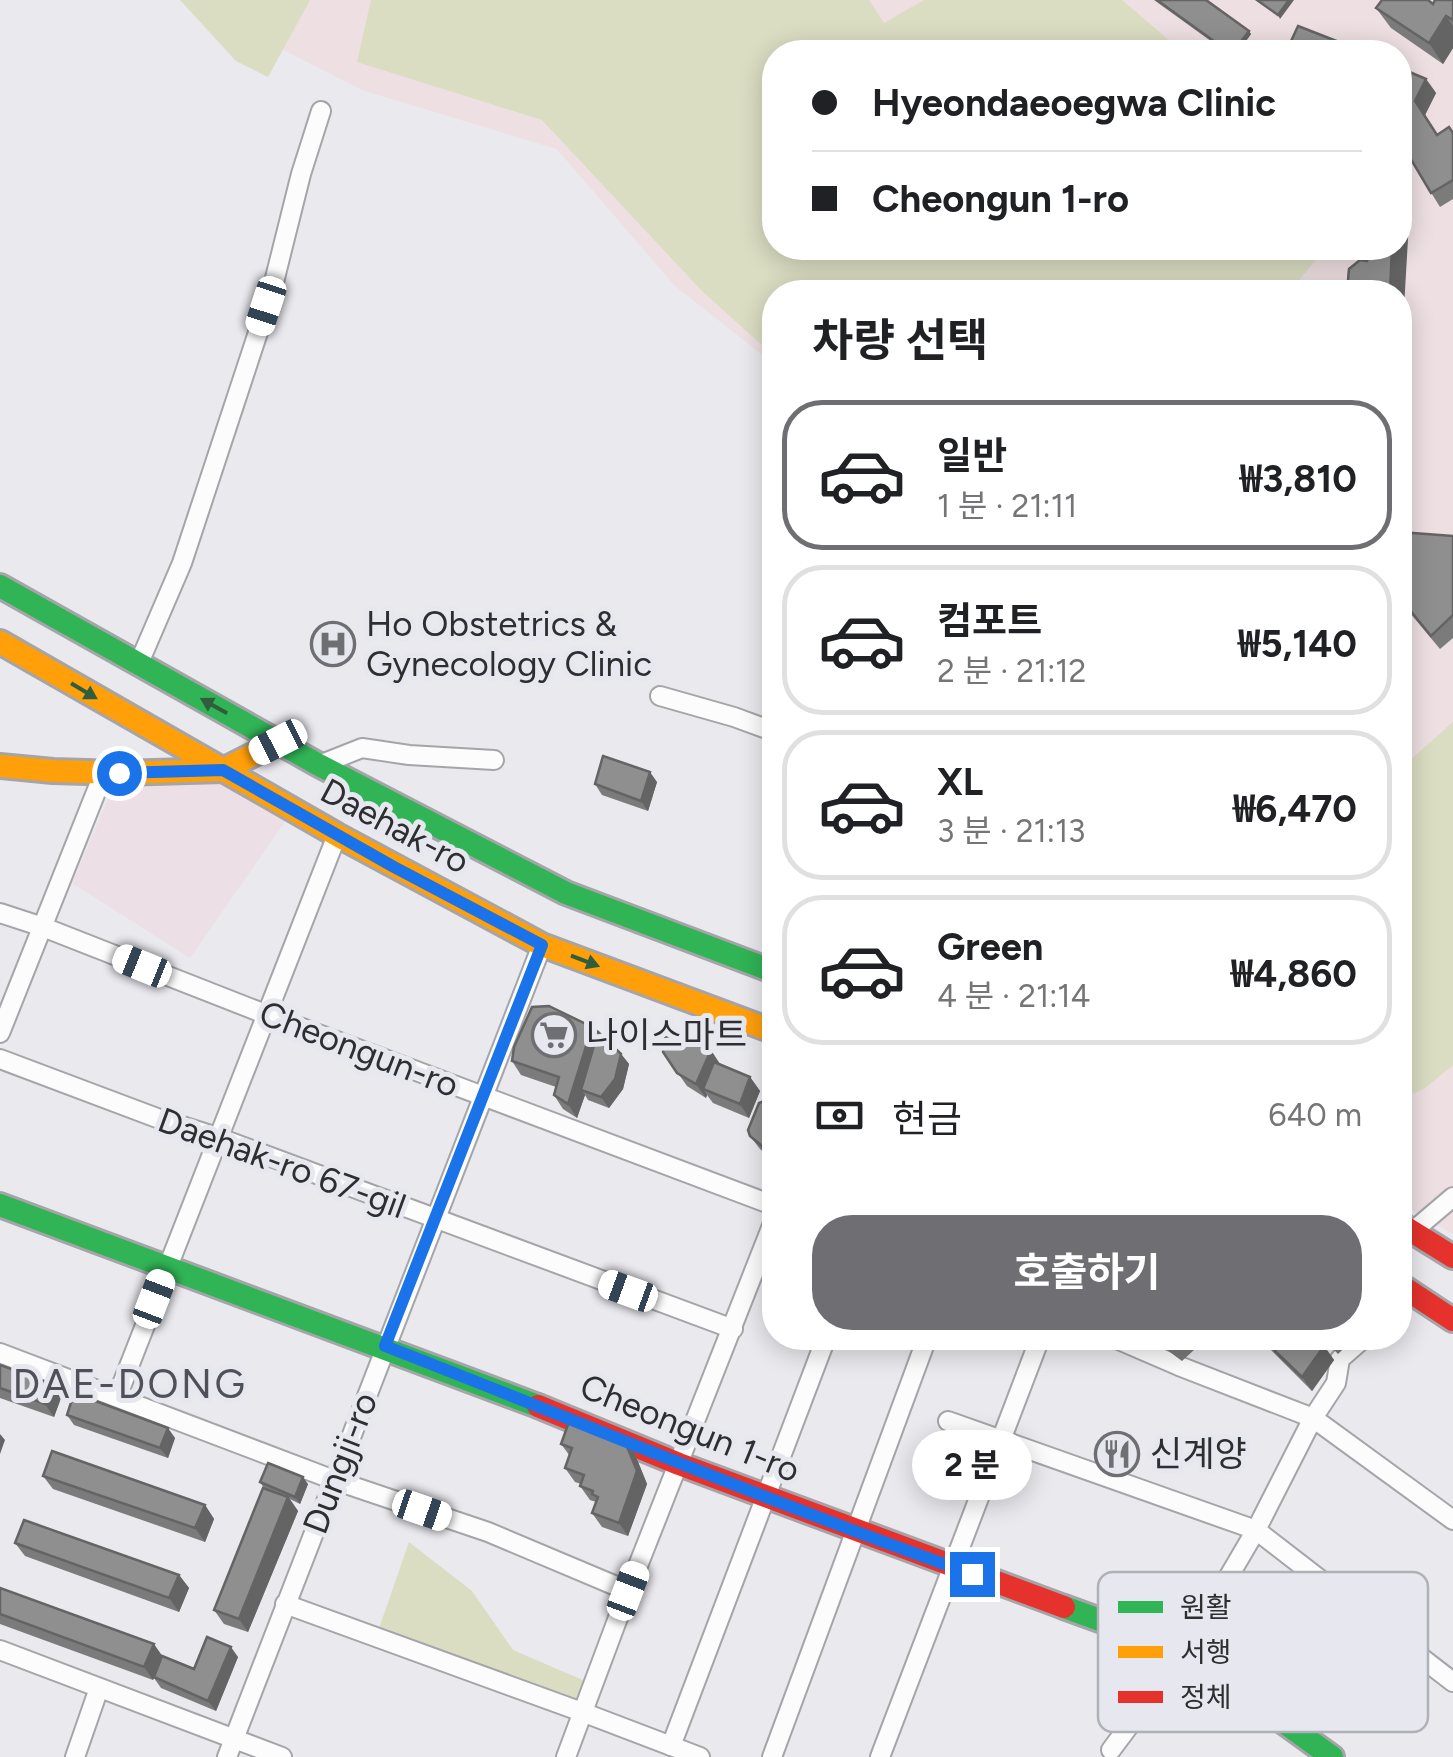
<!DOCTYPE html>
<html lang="ko">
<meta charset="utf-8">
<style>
:root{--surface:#fff;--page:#f2f2f2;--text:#202124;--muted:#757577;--line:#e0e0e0;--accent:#6f6f73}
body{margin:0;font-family:Figtree,"Noto Sans KR",sans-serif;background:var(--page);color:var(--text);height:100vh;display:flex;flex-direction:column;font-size:38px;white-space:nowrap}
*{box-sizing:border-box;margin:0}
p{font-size:32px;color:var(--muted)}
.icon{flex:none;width:55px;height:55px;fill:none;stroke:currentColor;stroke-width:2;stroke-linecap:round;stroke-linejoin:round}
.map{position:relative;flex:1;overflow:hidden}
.panel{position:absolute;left:762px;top:280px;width:650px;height:1070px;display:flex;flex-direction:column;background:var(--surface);border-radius:40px;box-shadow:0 5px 25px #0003}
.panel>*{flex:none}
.banner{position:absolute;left:762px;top:40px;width:650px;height:220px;border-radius:40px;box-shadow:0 5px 25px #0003;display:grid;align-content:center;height:220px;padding:0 50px;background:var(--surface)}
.end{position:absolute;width:45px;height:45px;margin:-22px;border:12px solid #1a73e8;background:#fff;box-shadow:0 0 0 5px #fff}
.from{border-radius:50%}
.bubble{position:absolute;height:70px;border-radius:35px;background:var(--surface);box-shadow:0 5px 25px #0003;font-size:32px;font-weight:700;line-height:70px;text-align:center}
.car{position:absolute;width:30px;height:60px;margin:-30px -15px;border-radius:12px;box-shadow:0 0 8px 2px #0007;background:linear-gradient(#fff 24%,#345 0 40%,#fff 0 76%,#345 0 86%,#fff 0)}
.banner b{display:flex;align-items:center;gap:35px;height:95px;font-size:38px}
.banner b+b{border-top:2px solid var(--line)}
.banner i{width:25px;height:25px;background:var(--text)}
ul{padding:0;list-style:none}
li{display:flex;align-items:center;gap:30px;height:150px;margin:0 20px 15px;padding:0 30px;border:5px solid var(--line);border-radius:40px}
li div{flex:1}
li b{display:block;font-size:38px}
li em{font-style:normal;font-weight:700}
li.on{border-color:var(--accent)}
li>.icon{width:90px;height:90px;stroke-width:1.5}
h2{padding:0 50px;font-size:45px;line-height:120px}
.pay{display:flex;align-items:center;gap:25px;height:110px;padding:0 50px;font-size:38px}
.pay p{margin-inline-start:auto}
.cta{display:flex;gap:20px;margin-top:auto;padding:20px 50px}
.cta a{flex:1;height:115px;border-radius:40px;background:var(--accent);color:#fff;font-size:40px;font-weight:700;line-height:115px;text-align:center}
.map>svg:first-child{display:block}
</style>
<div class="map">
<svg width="1453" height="1757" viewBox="0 0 1453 1757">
<rect width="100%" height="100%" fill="#e9e9ee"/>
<!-- industrial -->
<polygon fill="#ecdfe6" points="223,770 293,810 190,958 72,883 119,773"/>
<!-- education -->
<path fill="#eddfe2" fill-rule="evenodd" d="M186 0H1453V1234L1400 1203V292H775V365L674 285 557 149 362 90ZM775 52H1400V248H775Z"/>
<!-- green -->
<g fill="#daddc2">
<polygon points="180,0 310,0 268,77 236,61"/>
<polygon points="371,0 869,0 884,23 924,0 1122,0 1183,52 775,52 775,248 1326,248 1289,292 775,292 775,357 701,290 542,120 357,62"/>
<polygon points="1453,722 1453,1065 1424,1089 1400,1099 1400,769"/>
<polygon points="409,1542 472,1591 513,1650 592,1684 582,1712 376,1637"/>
</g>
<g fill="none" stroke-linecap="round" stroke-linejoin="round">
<defs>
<g id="street">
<polyline points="139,663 182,563 272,290 301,174 321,111"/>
<polyline points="660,696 734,717 775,732"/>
<polyline points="319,765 362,748 409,755 494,760"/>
<polyline points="0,913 43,927 265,1014 775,1206"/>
<polyline points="0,1033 104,772"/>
<polyline points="0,1059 157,1118 217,1137 733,1329"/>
<polyline points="1413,1231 1453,1197"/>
<polyline points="1114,1338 1179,1366 1313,1418 1453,1520"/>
<polyline points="0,1353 334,1480 488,1532 628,1591"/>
<polyline points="117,1397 337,835"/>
<polyline points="948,1421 1256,1530 1453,1682"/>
<polyline points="285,1604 582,1712 700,1757"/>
<polyline points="0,1650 282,1757"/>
<polyline points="671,1746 826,1338"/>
<polyline points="1111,1750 1185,1651 1256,1530 1313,1418 1336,1383 1340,1359 1364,1338"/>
<polyline points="75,1757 99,1688"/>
<polyline points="227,1757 542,945"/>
<polyline points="566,1757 628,1591 775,1218"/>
<polyline points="772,1757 927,1338"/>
<polyline points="880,1757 1040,1338"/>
</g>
<g id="fast">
<polyline points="0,586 319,765 566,893 775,972"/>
<polyline points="0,1205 538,1406"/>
<polyline points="1064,1607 1185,1651 1332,1757"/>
</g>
<g id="slow">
<polyline points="0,642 337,835 542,945 775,1032"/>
<polyline points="0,766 53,771 119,773 223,770 278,742"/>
</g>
<g id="jam">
<polyline points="1400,1224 1453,1257"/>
<polyline points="1400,1285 1453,1320"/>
<polyline points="538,1406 679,1464 1064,1607"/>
</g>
</defs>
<!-- street casing -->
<use href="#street" stroke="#a5a5a9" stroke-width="22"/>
<!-- fast casing -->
<use href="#fast" stroke="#a5a5a9" stroke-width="28"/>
<!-- slow casing -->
<use href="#slow" stroke="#a5a5a9" stroke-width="28"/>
<!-- jam casing -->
<use href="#jam" stroke="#a5a5a9" stroke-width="28"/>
<!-- street -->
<use href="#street" stroke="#fcfcfc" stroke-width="18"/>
<!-- fast -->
<use href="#fast" stroke="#30b455" stroke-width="22"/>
<!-- slow -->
<use href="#slow" stroke="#ff9f0a" stroke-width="22"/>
<!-- jam -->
<use href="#jam" stroke="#e5322d" stroke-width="22"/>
</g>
<!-- wall -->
<g fill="#7b7b7c">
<polygon points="1154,0 1206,0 1251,34 1238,52 1226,52"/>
<polygon points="1453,0 1453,48 1443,64 1391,28 1376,8 1433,4"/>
<polygon points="1400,68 1426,79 1436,93 1425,115 1437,134 1453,132 1453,199 1440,207 1406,152 1400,160"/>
<polygon points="1400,532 1453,536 1453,638 1440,649 1400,601"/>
<polygon points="657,782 648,811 602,795 595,784"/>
<polygon points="598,1035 621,1054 629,1064 623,1089 609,1108 588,1100 585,1095 577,1118 563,1109 554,1095 556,1087 521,1075 512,1061"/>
<polygon points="663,1052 720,1064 720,1065 750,1077 760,1091 749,1118 713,1103 707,1095 706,1098 687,1086"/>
<polygon points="775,1097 775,1162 760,1149 750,1136"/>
<polygon points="1151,1338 1207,1338 1182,1361"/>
<polygon points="1259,1338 1314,1338 1324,1346 1334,1360 1312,1391"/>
<polygon points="1323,1338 1355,1338 1338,1354"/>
<polygon points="0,1365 61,1398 54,1417 0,1398"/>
<polygon points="67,1415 175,1438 168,1458 74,1425"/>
<polygon points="624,1439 634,1452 647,1484 628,1536 602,1527 592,1513 596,1502 590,1500 580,1486 581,1484 575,1482 565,1468 570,1456 561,1444"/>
<polygon points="43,1476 205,1505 214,1519 205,1542 53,1489"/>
<polygon points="260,1482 308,1484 300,1504 290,1499 298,1511 248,1632 224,1624 214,1610 264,1488"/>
<polygon points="15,1543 179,1575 189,1588 179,1612 25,1556"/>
<polygon points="0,1588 194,1669 238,1657 216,1711 161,1688 154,1678 153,1680 0,1624"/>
</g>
<!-- shaded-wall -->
<g fill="#646465">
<polygon points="1289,0 1294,0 1280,19 1278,15"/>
<polygon points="1446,16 1453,26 1453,48 1443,64 1429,43"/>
<polygon points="1249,31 1251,34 1238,52 1233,52"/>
<polygon points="1339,42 1346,52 1336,52 1335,50"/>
<polygon points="1426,79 1436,93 1425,115 1415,101"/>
<polygon points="1400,140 1407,151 1400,160"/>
<polygon points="1400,210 1409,222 1401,359 1400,357 1400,292 1390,292 1392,248 1400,248"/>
<polygon points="650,772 657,782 648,811 641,801"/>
<polygon points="592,1027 602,1041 581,1090 585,1095 577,1118 568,1104"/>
<polygon points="711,1050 720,1064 709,1092 703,1089 707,1095 706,1098 696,1084"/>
<polygon points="621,1054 629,1064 623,1089 609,1108 601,1097"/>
<polygon points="750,1077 760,1091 749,1118 740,1104"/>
<polygon points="1324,1346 1334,1360 1312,1391 1302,1377"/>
<polygon points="52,1384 61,1398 54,1417 45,1404"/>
<polygon points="168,1428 175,1438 168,1458 160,1448"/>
<polygon points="0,1434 5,1440 0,1454"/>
<polygon points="624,1439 634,1452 647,1484 628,1536 619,1523"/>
<polygon points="303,1477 308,1484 300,1504 295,1497"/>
<polygon points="288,1497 298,1511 248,1632 239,1619"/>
<polygon points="205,1505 214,1519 205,1542 195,1528"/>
<polygon points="179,1575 189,1588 179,1612 169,1598"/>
<polygon points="154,1644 163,1657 153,1680 144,1667"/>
<polygon points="231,1647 238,1657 216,1711 208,1701"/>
</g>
<!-- building -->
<g fill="#8f8f90" stroke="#646465" stroke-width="2.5">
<polygon points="1157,0 1206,0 1249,31 1233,52 1229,52"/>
<polygon points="1257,0 1289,0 1278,15"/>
<polygon points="1382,0 1428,0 1433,4 1435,0 1453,0 1453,20 1446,16 1429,43 1376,8"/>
<polygon points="1298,26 1339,42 1335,50 1339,52 1286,52"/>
<polygon points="1400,68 1426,79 1415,101 1437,135 1449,127 1453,133 1453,180 1431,193 1400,141"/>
<polygon points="1368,248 1392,248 1390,292 1347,292 1349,269 1360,260 1367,261"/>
<polygon points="1400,532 1453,536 1453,615 1431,636 1400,598"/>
<polygon points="603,756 650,772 641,801 595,784"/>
<polygon points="549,1006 592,1027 568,1104 554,1095 559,1077 512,1061 514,1047 532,1007"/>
<polygon points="598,1032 621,1054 615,1079 601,1097 581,1090"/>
<polygon points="666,1033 711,1050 696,1084 677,1073 663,1052"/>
<polygon points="714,1062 750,1077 740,1104 703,1089"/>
<polygon points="775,1097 775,1154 774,1156 750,1136 748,1130 759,1103"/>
<polygon points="1160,1338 1183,1338 1172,1347"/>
<polygon points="1263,1338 1280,1338 1274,1348"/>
<polygon points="1284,1338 1314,1338 1324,1346 1302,1377 1275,1351"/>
<polygon points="0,1365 52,1384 45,1404 0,1388"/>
<polygon points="74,1393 168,1428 160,1448 67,1415"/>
<polygon points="570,1419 624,1439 637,1471 619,1523 592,1513 598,1497 592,1494 593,1491 580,1486 584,1475 565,1468 572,1448 561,1444"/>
<polygon points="52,1451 205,1505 195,1528 43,1476"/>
<polygon points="268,1463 303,1477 295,1497 260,1482"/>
<polygon points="263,1488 288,1497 239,1619 214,1610"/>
<polygon points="24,1520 179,1575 169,1598 15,1543"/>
<polygon points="0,1588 154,1644 144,1667 0,1614"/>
<polygon points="207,1637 231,1647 208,1701 154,1677 162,1656 194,1669"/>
</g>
<!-- one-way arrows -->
<defs><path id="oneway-solid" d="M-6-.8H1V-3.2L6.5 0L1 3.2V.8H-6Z" transform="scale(2.5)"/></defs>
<g fill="#2f5d3e">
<use href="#oneway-solid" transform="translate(84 691) rotate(31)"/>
<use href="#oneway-solid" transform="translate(214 706) rotate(-151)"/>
<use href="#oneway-solid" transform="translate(585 961) rotate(21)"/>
</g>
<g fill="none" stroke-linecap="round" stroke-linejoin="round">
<!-- route -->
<path stroke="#1a73e8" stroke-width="12" d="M119 773 223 770 394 867 542 945 385 1346C581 1422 774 1504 972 1574"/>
</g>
<!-- icons -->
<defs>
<symbol id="hospital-ring" viewBox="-11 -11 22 22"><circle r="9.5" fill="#e7e7f0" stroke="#6f6f73" stroke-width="1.5"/><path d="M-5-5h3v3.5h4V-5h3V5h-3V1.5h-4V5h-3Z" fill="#6f6f73"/></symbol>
<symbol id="supermarket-ring" viewBox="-11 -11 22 22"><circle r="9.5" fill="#e7e7f0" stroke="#6f6f73" stroke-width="1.5"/><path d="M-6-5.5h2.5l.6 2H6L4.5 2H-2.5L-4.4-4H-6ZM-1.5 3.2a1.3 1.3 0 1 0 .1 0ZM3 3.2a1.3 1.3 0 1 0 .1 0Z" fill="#6f6f73"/></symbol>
<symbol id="restaurant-ring" viewBox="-11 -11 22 22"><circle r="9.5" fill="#e7e7f0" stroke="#6f6f73" stroke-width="1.5"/><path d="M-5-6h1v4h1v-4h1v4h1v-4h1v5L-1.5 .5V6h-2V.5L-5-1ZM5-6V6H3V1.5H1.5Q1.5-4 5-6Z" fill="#6f6f73"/></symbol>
</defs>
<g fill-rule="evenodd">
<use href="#hospital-ring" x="308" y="619" width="50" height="50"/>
<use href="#supermarket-ring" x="529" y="1010" width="50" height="50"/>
<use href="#restaurant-ring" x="1092" y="1429" width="50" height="50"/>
</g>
<g text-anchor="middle" stroke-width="10" stroke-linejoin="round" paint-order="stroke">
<!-- poi labels -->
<g font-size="35" fill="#2e2e31" stroke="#e7e7f0" text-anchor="start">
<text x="366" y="636">Ho Obstetrics &amp;<tspan x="366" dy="40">Gynecology Clinic</tspan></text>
<text x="586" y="1047">나이스마트</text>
<text x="1150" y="1466">신계양</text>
</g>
<!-- street labels -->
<g font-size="35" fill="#2e2e31" stroke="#e7e7f0">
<text transform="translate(395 826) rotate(28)" y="12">Daehak-ro</text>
<text transform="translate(359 1049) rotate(21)" y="12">Cheongun-ro</text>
<text transform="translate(282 1163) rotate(20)" y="12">Daehak-ro 67-gil</text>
<text transform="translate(690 1428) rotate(22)" y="12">Cheongun 1-ro</text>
<text transform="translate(340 1463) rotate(-69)" y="12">Dungji-ro</text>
</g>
<!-- quarter labels -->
<g font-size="40" letter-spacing="2.5" fill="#505158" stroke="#e7e7f0">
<text x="130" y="1398">DAE-DONG</text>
</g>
</g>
<!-- legend -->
<rect x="1098" y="1572" width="330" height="160" rx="15" fill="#e7e7f0" stroke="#b0b0b7" stroke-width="2.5"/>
<rect x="1118" y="1601" width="45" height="12" fill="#30b455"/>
<rect x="1118" y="1646" width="45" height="12" fill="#ff9f0a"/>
<rect x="1118" y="1691" width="45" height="12" fill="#e5322d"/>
<g font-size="28" fill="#2e2e31">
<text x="1180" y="1617">원활</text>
<text x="1180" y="1662">서행</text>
<text x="1180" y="1707">정체</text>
</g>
</svg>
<i class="end from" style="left:119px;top:773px"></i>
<i class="end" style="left:972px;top:1574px"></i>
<div class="bubble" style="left:912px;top:1430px;width:120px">2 분</div>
<i class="car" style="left:266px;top:306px;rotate:198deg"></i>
<i class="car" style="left:278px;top:742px;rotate:243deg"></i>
<i class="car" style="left:142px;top:966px;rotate:292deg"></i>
<i class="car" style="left:628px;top:1291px;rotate:290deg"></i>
<i class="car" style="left:154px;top:1299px;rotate:21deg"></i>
<i class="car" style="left:422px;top:1510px;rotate:109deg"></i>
<i class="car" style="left:628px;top:1591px;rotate:21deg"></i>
<div class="banner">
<b><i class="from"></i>Hyeondaeoegwa Clinic</b>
<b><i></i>Cheongun 1-ro</b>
</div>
<section class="panel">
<h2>차량 선택</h2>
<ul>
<li class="on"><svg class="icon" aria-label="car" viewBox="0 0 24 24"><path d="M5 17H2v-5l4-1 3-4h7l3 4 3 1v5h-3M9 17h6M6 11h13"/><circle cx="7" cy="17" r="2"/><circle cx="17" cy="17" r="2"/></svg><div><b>일반</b><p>1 분 · 21:11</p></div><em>₩3,810</em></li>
<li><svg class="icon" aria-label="car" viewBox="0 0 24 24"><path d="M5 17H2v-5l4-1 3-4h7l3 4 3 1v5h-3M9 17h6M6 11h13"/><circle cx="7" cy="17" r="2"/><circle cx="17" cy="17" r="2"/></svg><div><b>컴포트</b><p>2 분 · 21:12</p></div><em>₩5,140</em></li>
<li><svg class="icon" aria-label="car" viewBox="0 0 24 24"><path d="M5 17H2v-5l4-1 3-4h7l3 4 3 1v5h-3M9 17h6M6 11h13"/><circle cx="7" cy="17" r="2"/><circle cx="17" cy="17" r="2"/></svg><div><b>XL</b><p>3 분 · 21:13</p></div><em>₩6,470</em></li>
<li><svg class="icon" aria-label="car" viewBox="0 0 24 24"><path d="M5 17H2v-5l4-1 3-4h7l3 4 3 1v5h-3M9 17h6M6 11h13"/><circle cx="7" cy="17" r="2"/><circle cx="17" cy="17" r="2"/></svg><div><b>Green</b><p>4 분 · 21:14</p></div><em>₩4,860</em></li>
</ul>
<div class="pay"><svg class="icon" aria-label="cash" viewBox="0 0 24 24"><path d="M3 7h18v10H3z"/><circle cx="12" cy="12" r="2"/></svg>현금<p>640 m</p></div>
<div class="cta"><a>호출하기</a></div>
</section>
</div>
